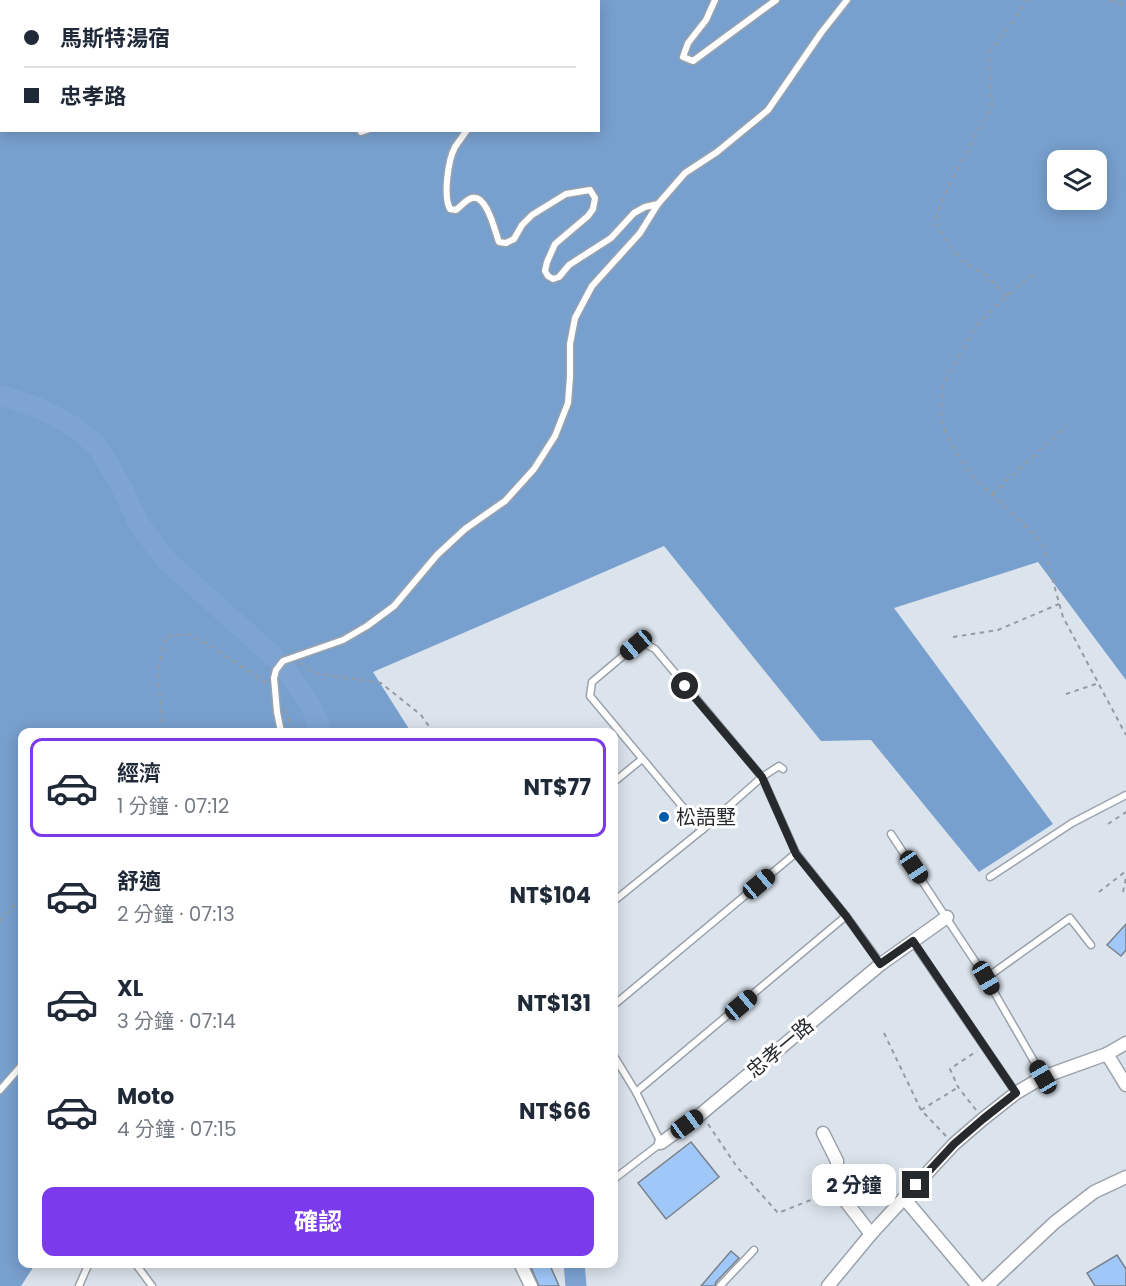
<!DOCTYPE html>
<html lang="zh-TW">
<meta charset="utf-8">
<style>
:root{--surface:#fff;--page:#f6f6f7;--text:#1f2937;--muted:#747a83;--line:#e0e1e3;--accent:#7c3aed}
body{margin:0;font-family:Poppins,"Noto Sans TC",sans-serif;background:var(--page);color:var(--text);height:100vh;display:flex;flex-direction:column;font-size:22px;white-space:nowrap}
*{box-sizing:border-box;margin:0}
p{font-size:20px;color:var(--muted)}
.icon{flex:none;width:33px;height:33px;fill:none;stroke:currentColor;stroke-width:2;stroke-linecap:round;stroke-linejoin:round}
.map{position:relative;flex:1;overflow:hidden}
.panel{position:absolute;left:18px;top:728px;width:600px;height:540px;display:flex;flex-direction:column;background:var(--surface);border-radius:12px;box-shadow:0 3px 15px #0003}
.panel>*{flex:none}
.top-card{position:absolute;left:0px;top:0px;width:600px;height:132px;box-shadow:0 3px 15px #0003;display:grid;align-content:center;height:132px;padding:0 24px;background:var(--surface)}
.controls{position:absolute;left:1047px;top:150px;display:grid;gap:12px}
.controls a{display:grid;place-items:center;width:60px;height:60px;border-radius:12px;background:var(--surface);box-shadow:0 3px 15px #0003;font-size:30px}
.end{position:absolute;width:27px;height:27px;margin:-14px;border:8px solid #272a2d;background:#fff;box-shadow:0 0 0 3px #fff}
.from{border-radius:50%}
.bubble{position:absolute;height:42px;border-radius:12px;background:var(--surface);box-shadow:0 3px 15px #0003;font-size:20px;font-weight:700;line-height:42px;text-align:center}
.car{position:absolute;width:18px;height:36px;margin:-18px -9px;border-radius:8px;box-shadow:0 0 4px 2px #0007;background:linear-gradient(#222 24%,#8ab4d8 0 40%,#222 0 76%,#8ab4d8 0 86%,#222 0)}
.top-card b{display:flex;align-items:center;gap:21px;height:57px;font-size:22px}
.top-card b+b{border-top:2px solid var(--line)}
.top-card i{width:15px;height:15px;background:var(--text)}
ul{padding:10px 0 0;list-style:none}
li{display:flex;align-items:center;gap:18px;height:99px;margin:0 12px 9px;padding:0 12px;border:3px solid transparent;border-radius:12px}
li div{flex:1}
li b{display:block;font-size:22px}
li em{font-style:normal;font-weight:700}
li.on{border-color:var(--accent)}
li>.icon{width:54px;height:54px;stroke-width:1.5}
.cta{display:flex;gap:12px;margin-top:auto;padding:12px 24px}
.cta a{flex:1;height:69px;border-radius:12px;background:var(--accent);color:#fff;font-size:24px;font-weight:700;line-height:69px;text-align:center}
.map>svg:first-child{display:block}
</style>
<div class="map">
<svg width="1126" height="1286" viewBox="0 0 1126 1286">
<rect width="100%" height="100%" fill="#dbe3ec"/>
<!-- forest -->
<path fill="#78a0ce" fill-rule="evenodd" d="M0 0H1126V680L1038 562 894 608 1053 824 979 872 871 740 821 741 664 546 373 672 411 732H22V1263H36L21 1286H0ZM2 2H598V130H2ZM1058 160H1096V200H1058Z"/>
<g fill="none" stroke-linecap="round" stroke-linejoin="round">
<!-- river -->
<g stroke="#7da4d3" stroke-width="21">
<polyline points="0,395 39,408 75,427 98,447 120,484 139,524 166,560 274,657"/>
<polyline points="285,668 311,706 321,732"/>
<polyline points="574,1263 576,1286"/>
</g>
</g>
<!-- building -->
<g fill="#9fc8f9" stroke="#7b818a" stroke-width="1.5">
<polygon points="1126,924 1126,950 1121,956 1107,945"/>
<polygon points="691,1142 719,1177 666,1219 638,1183"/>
<polygon points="731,1251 739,1258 716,1282 715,1286 701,1286"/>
<polygon points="1117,1255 1126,1269 1126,1286 1095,1286 1087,1273"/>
<polygon points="529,1263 549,1263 559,1286 539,1286"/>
</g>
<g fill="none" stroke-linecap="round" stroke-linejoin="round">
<defs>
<g id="lane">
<polyline points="715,0 706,20 688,43 683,57 693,61 776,0"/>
<polyline points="360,130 361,132 367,130"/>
<path d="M467 130C463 136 459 141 455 147 448 160 443 196 450 209L456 210C461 206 467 199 472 198 487 194 495 232 499 242L506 243 514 239 522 225 532 215 566 194 590 190 595 198 593 209 588 216 555 244 547 262 545 271 548 276 553 279 559 277 569 265 611 238 634 213 645 207 658 204"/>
<polyline points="281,732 277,712 274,678 276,670 283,661 343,640 367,626 394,606 437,555 465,529 505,501 534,469 555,436 568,403 570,377 570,344 575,318 592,286 640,233 658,204 685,173 717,152 768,110 821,33 847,0"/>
<polyline points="614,782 642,759"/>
<polyline points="702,830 590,696 592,682 636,645 644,643 655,649 762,777 796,853 846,916 881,964"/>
<polyline points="891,834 986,978 1043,1077"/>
<polyline points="990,877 1072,823 1126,795"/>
<polyline points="614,901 702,830 762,777 779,766 783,769"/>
<polyline points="913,942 1016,1093"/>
<polyline points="986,978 1070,918 1091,945"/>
<polyline points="614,1005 796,853"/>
<polyline points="614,1056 636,1092 661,1143 614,1179"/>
<polyline points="0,1090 22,1065"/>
<polyline points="636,1092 846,916"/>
<polyline points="135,1263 152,1286"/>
<polyline points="79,1286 89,1263"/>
<polyline points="720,1286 754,1250"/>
</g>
<g id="street">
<polyline points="1107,1054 1126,1085"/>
<polyline points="823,1133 837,1161 837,1190 871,1234"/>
<polyline points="661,1143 701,1114 881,964 947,917"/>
<polyline points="904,1198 978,1286"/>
<polyline points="520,1263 531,1286"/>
<polyline points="828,1286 871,1234 954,1144 983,1119 1016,1093 1043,1077 1107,1054 1126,1043"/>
<polyline points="987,1286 1054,1223 1094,1192 1126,1177"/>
</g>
</defs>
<!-- lane casing -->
<use href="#lane" stroke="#9ba2ab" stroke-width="9"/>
<!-- street casing -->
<use href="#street" stroke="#9ba2ab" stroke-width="15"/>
<!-- path -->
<g stroke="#959ba2" stroke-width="2" stroke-dasharray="4.5 4.5" stroke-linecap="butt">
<polyline points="1110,0 1126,5"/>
<polyline points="293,2 293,0"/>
<polyline points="503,2 506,0"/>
<polyline points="1033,275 1006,296 975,327 943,385 940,418 949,440 973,478 992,494 1042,542 1063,617 1126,735"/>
<polyline points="1006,296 987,276 961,260 934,223 943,197 992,105 988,54 1028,0"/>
<polyline points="992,494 1066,426"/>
<polyline points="953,637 998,630 1059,604"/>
<polyline points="301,663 314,673 381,683 421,715 433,732"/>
<polyline points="1066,694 1099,683"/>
<polyline points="286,709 293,732"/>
<polyline points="163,732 158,669 166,636 187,634 209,645 267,683"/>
<polyline points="1108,824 1126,812"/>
<polyline points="1099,892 1126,871"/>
<polyline points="1123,892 1126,878"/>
<polyline points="0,921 22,897"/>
<polyline points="884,1033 921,1110 946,1136"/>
<polyline points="921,1110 957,1088"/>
<polyline points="976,1110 958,1087 950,1069 977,1051"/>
<polyline points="708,1124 737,1167 778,1213 826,1194"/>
</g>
<!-- lane -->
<use href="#lane" stroke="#fff" stroke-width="6"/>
<!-- street -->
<use href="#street" stroke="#fff" stroke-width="12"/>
</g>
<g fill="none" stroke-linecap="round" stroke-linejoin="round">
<!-- route -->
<polyline stroke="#272a2d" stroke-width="8" points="685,686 762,777 796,854 846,916 880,964 913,941 1016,1093 983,1119 954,1144 916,1185"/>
</g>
<!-- markers -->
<circle fill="#015ba8" stroke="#fff" stroke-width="2" cx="664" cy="817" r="6"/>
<g text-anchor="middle" stroke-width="6" stroke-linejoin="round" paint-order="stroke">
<!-- poi labels -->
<g font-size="20" fill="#272a2d" stroke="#fff" text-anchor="start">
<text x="676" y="824">松語墅</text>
</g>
<!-- street labels -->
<g font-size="20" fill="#272a2d" stroke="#fff">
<text transform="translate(780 1048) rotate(-40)" y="7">忠孝一路</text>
</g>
</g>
</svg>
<div class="controls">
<a><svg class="icon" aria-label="layers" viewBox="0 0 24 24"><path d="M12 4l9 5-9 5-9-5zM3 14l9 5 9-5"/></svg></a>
</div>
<i class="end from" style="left:685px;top:686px"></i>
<i class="end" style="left:916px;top:1185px"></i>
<div class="bubble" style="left:812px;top:1164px;width:84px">2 分鐘</div>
<i class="car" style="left:636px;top:645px;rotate:230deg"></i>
<i class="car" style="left:914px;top:867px;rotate:146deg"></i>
<i class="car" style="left:759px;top:884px;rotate:50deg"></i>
<i class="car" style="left:986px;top:978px;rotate:150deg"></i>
<i class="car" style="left:741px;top:1005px;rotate:50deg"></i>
<i class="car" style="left:1043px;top:1077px;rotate:330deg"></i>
<i class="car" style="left:687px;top:1124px;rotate:54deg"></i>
<div class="top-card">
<b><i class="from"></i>馬斯特湯宿</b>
<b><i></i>忠孝路</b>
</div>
<section class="panel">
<ul>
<li class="on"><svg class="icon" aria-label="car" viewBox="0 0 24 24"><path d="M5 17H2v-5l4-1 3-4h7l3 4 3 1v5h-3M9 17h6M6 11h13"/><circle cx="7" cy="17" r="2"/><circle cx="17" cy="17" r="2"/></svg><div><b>經濟</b><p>1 分鐘 · 07:12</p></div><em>NT$77</em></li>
<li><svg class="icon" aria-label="car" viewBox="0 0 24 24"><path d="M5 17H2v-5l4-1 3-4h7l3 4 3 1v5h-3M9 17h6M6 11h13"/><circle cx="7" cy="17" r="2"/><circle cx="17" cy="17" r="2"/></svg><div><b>舒適</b><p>2 分鐘 · 07:13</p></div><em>NT$104</em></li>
<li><svg class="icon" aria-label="car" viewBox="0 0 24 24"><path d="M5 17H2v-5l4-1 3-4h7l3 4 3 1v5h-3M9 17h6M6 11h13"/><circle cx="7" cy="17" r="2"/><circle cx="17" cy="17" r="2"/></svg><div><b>XL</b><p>3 分鐘 · 07:14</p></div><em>NT$131</em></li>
<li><svg class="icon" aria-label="car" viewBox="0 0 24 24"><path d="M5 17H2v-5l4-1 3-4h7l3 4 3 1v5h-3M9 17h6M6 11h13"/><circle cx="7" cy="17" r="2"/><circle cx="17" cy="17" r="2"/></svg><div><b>Moto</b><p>4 分鐘 · 07:15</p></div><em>NT$66</em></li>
</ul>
<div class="cta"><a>確認</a></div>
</section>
</div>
